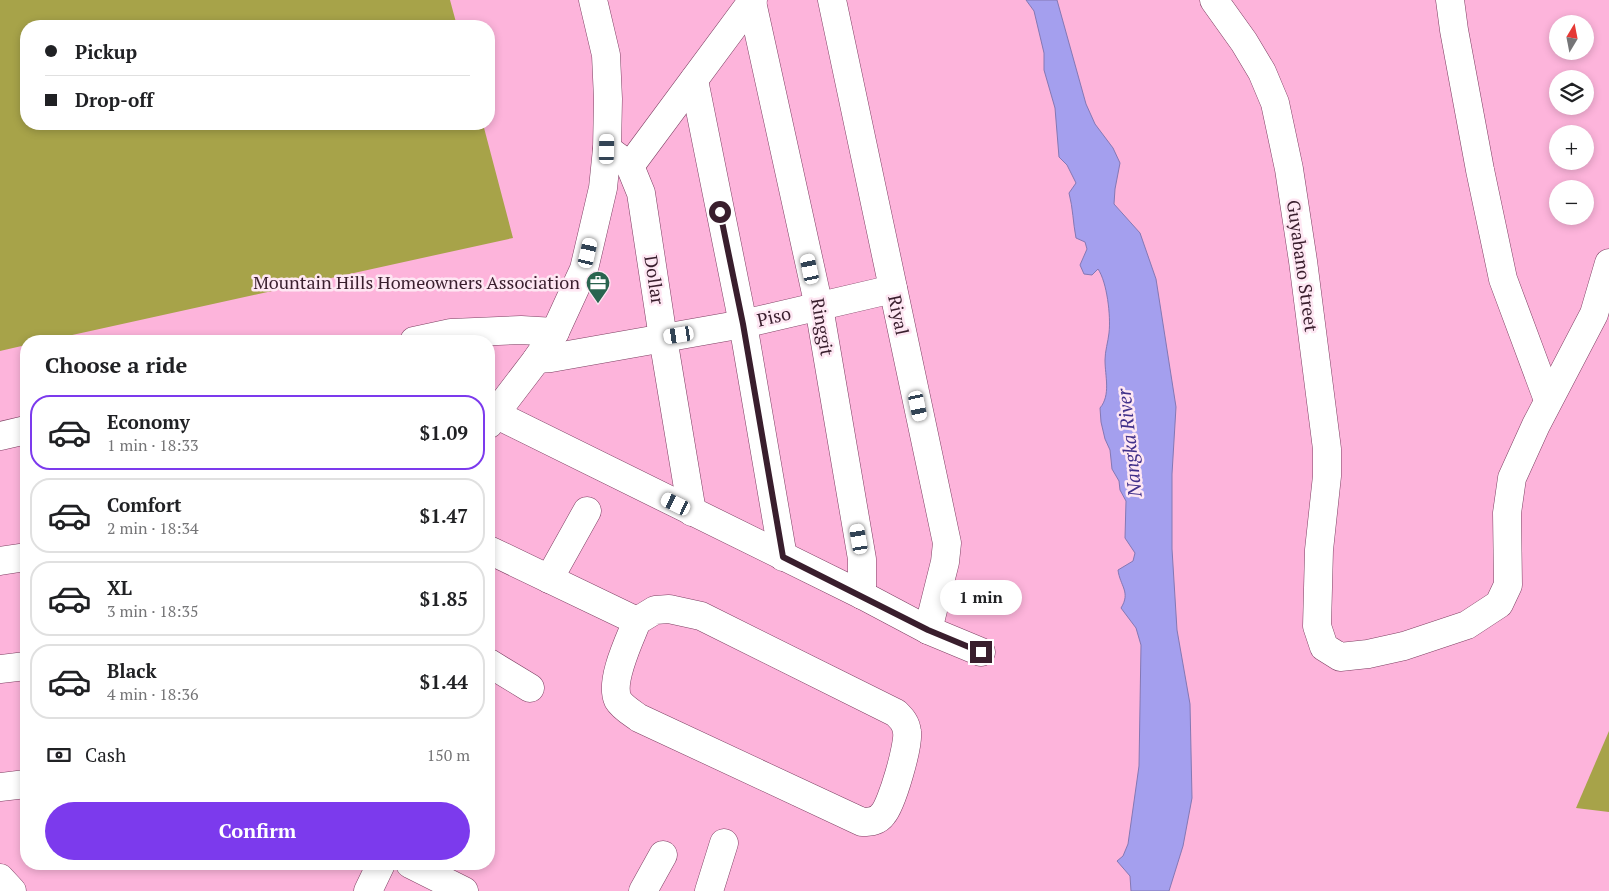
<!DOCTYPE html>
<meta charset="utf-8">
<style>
:root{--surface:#fff;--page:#f6f6f6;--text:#202124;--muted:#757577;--line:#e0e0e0;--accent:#7c3aed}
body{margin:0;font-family:"PT Serif",serif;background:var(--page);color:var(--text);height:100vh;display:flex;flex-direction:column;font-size:19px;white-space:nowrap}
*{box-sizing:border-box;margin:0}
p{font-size:16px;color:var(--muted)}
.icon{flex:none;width:28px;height:28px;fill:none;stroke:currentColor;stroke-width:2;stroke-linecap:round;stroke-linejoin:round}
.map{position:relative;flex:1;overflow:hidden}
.side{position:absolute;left:20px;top:335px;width:475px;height:535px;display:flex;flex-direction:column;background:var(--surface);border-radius:20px;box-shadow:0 2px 8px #0003}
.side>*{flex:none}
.hud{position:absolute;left:20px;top:20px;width:475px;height:110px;border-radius:20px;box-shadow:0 2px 8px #0003;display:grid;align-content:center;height:110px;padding:0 25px;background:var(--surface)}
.needle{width:32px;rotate:10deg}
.tools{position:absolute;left:1549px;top:15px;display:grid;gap:10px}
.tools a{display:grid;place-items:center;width:45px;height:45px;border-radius:50%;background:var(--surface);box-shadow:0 2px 8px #0003;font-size:25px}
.end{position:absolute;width:22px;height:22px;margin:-11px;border:6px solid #391e2d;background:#fff;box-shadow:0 0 0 2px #fff}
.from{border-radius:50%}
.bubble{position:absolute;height:35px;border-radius:18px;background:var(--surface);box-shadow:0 2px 8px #0003;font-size:16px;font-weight:800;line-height:35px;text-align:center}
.car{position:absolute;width:15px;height:30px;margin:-15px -8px;border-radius:6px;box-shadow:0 0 4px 1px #0007;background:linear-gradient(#fff 24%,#345 0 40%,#fff 0 76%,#345 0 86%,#fff 0)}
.hud b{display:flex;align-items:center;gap:18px;height:48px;font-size:19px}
.hud b+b{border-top:1px solid var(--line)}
.hud i{width:12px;height:12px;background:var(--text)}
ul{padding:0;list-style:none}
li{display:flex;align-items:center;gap:15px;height:75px;margin:0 10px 8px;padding:0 15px;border:2px solid var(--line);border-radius:20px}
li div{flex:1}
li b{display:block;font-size:19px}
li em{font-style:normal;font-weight:800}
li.active{border-color:var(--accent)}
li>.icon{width:45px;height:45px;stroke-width:1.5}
h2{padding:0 25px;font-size:22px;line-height:60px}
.pay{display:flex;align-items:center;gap:12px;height:55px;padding:0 25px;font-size:19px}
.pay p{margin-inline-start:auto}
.button{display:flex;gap:10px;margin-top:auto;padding:10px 25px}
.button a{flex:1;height:58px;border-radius:30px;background:var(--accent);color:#fff;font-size:20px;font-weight:800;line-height:58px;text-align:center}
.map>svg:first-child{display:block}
</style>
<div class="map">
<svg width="1609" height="891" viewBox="0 0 1609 891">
<rect width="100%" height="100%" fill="#fdb4db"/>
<!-- forest -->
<g fill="#a7a349">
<polygon points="0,0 450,0 457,26 26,26 26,124 483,124 513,238 45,341 26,341 26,345 0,351"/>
<polygon points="1609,731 1609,812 1576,808"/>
</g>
<!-- water -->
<path fill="#a49fee" stroke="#8478b4" d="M1026 0H1057L1086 104 1095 124 1113 148 1120 163 1115 189 1114 204 1140 233 1156 279 1176 407 1172 474V549L1177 630 1190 704 1192 798 1183 846 1169 891H1131L1130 876 1117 861 1123 856 1128 844 1139 766 1141 645 1136 628 1121 608C1131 592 1120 586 1118 570L1133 561 1135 553 1125 538 1126 501 1120 490 1119 481 1112 469 1110 450 1105 439 1101 422 1100 408C1111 395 1105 376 1105 360 1105 351 1108 342 1109 333 1111 316 1107 282 1098 269L1092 275 1084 274 1080 265 1087 249 1085 242 1076 238C1073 223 1073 208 1069 193L1076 183 1067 165 1059 157 1055 108 1044 70V53L1034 11Z"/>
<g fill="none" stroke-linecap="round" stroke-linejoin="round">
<defs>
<g id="minor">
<polyline points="832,0 947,543 945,562 928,630"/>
<polyline points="1214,0 1244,42 1262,72 1275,103 1289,169 1303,261 1327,449 1327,476 1319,550 1317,626 1324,647 1340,657 1368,654 1404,646 1467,625 1499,604 1508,585 1507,513 1512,478 1536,425 1594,314 1609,263"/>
<polyline points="1450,0 1454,30 1480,170 1503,279 1548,400"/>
<polyline points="752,2 819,307 862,559 862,595"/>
<polyline points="694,80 743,324 783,557"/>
<polyline points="607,149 630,166 641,193 663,338 692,512"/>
<polyline points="630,166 753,0"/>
<polyline points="414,341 451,333 521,330 555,332"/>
<polyline points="537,359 551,358 743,324 893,289"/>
<polyline points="495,414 862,595 928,630 981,652"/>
<polyline points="489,424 495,414 537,359 555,332 584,269 603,188 607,149 608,99 606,55 593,0"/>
<polyline points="0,436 26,430"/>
<polyline points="489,550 637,621"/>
<polyline points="0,561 26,557"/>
<polyline points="549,579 587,511"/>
<path d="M669 609 701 616 896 713C902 719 906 723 907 732 909 745 892 804 883 814 878 821 871 822 862 822L639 718C632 713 622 707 618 700 609 681 630 639 637 621L655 610Z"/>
<polyline points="489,663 530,688"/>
<polyline points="0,669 26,666"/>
<polyline points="0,787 26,784"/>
<polyline points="410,864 464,891"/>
<polyline points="0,878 12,891"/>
<polyline points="368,891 381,864"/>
<polyline points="643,891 663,855"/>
<polyline points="709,891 724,843"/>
</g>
</defs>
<!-- minor casing -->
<use href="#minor" stroke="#7d3f62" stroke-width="29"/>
<!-- minor -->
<use href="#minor" stroke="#fff" stroke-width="28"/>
</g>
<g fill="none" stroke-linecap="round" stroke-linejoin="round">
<!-- route -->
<polyline stroke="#391e2d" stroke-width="6" points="720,212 743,324 783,557 928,630 981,652"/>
</g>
<!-- icons -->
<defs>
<symbol id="office-pin" viewBox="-11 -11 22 30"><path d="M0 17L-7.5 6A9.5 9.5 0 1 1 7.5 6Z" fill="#29644f" stroke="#fee7f3"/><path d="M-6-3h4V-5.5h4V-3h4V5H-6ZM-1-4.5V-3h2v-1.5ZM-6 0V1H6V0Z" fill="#fff"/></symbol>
</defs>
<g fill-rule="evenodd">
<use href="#office-pin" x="584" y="269" width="28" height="38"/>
</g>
<g text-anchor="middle" stroke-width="5" stroke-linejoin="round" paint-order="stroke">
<!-- street labels -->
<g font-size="18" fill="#391e2d" stroke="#fee7f3">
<text transform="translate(1302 266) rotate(82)" y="6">Guyabano Street</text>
<text transform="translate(654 280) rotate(81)" y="6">Dollar</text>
<text transform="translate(898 315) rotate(78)" y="6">Riyal</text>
<text transform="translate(774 317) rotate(-13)" y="6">Piso</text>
<text transform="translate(822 327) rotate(80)" y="6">Ringgit</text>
</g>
<!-- poi labels -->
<g font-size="18" fill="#391e2d" stroke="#fee7f3" text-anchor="end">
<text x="580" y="289">Mountain Hills Homeowners Association</text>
</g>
<!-- water labels -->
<g font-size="19" font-style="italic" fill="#41308a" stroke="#fee7f3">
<text transform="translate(1129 443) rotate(-96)" y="7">Nangka River</text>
</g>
</g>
</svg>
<div class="tools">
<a><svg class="needle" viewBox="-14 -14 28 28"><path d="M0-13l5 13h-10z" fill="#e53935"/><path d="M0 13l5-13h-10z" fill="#757577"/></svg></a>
<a><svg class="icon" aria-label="layers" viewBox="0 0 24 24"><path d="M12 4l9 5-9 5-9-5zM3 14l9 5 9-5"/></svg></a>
<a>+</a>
<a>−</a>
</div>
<i class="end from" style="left:720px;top:212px"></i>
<i class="end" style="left:981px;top:652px"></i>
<div class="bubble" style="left:940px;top:580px;width:82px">1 min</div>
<i class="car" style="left:607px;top:149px;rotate:1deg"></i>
<i class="car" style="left:588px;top:253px;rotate:13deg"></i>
<i class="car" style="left:810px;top:269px;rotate:348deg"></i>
<i class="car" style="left:679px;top:335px;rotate:261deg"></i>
<i class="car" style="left:918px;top:406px;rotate:168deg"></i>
<i class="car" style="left:676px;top:504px;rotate:296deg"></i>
<i class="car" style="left:859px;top:539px;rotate:350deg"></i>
<div class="hud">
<b><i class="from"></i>Pickup</b>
<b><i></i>Drop-off</b>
</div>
<section class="side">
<h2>Choose a ride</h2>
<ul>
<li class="active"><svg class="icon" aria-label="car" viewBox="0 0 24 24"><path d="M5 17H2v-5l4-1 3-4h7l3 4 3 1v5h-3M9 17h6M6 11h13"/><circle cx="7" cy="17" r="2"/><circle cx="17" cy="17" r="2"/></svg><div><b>Economy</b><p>1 min · 18:33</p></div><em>$1.09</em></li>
<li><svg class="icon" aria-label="car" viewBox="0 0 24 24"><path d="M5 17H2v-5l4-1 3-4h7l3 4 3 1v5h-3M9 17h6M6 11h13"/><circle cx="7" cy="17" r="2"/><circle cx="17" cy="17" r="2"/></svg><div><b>Comfort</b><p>2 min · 18:34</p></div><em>$1.47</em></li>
<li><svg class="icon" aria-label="car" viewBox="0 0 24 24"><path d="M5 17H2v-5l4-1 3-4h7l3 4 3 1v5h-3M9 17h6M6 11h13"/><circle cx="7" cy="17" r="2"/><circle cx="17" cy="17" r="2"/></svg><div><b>XL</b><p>3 min · 18:35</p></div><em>$1.85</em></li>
<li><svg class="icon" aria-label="car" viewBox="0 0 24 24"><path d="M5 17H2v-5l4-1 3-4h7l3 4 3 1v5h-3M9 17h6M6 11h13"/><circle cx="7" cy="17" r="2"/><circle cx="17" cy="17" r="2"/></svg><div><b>Black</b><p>4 min · 18:36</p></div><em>$1.44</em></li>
</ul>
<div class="pay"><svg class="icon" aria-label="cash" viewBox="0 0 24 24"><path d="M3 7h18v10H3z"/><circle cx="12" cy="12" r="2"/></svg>Cash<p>150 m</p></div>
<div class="button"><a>Confirm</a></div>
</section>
</div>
